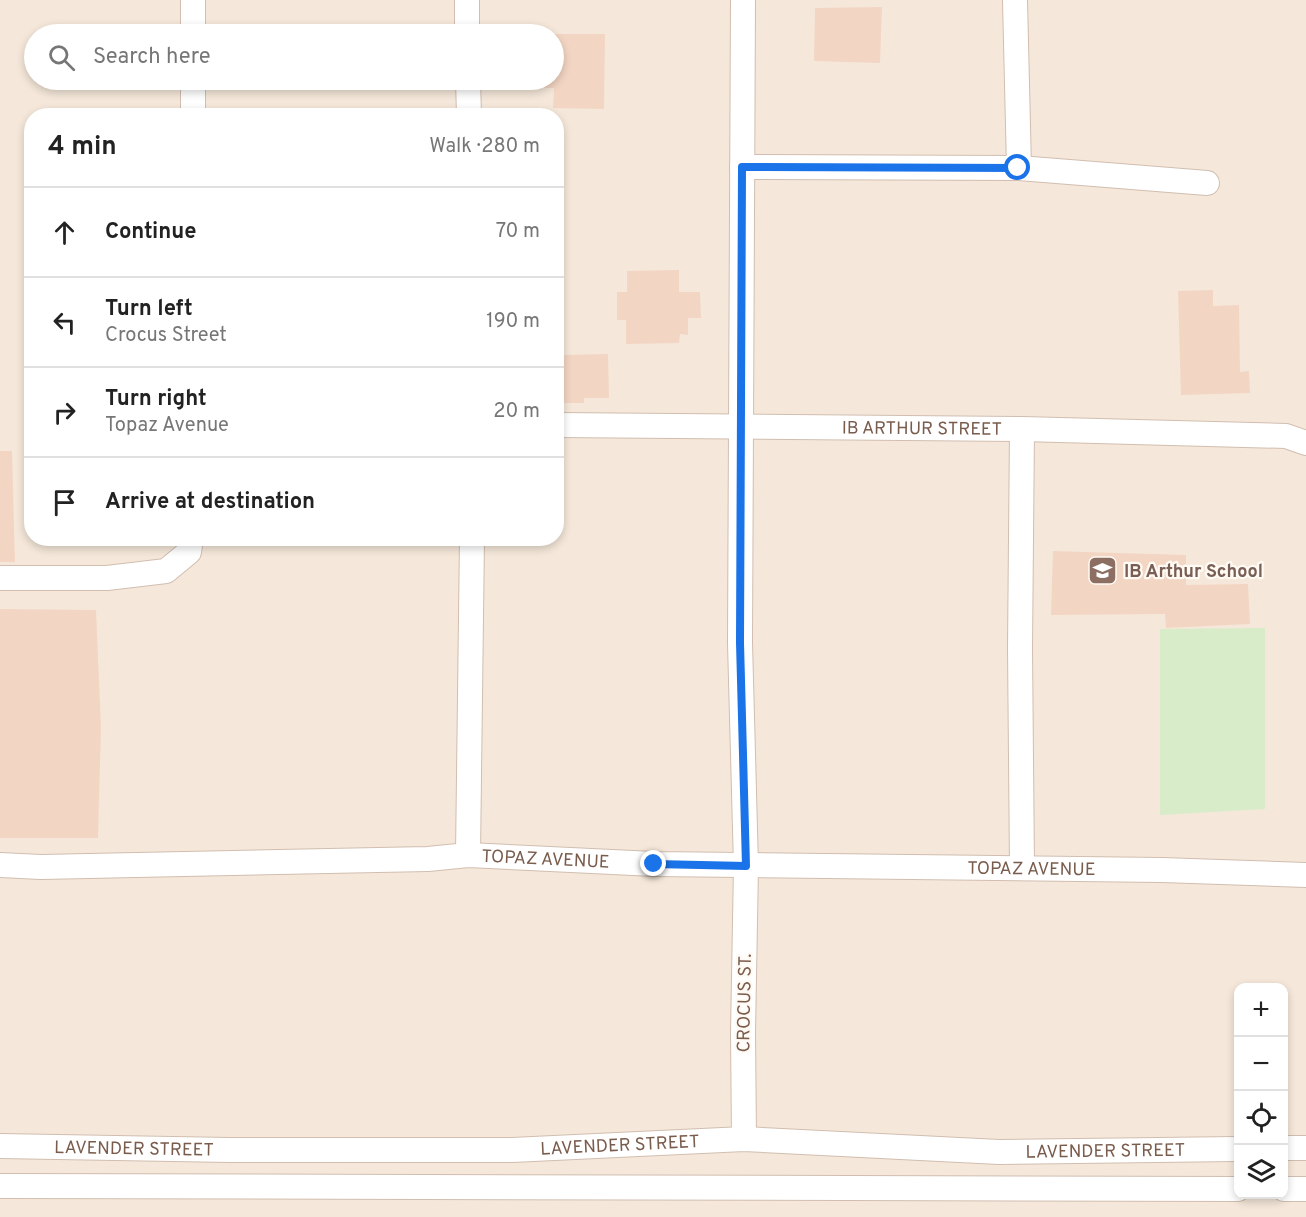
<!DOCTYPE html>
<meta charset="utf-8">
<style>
body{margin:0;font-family:Overpass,sans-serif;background:#f2f2f2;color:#222}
.controls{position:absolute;right:18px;bottom:18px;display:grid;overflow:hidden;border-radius:12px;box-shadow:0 3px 9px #0003}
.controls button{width:54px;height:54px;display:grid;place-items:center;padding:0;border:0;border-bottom:2px solid #e0e0e0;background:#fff;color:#222;font:30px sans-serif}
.stop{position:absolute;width:18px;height:18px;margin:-14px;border:4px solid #1a73e8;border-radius:50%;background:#fff}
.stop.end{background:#1a73e8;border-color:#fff;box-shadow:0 2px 6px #0008}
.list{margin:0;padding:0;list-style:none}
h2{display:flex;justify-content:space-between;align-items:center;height:78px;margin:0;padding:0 24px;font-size:26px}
h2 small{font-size:20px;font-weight:400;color:#767676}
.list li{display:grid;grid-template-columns:39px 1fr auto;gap:18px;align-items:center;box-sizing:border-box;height:90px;padding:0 24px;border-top:2px solid #e0e0e0}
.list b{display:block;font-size:22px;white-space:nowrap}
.list p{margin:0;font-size:20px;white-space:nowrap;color:#767676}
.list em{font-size:20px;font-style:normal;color:#767676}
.icon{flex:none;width:33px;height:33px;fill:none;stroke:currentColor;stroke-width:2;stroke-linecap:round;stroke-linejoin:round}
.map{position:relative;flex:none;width:1306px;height:1217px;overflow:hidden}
.search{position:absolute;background:#fff;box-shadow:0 3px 9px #0003;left:24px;top:24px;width:540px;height:66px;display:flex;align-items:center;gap:15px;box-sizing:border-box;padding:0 21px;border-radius:33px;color:#767676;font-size:22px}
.panel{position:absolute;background:#fff;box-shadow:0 3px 9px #0003;left:24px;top:108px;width:540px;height:438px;border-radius:24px}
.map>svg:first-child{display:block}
.residential{fill:#f5e8da;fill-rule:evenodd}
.green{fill:#d8ecc9}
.building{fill:#f3d5c3}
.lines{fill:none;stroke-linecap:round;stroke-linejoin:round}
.minor-casing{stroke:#d1beb0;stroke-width:26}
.minor{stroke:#fff;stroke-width:24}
.route{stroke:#1a73e8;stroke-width:8}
.labels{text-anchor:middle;stroke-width:4.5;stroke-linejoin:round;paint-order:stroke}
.street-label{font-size:18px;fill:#7a5c4d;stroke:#fffaf3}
.education-label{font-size:18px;font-weight:bold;fill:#785e54;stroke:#fffaf3;text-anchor:start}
</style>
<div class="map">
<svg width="1306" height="1217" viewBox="0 0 1306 1217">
<rect width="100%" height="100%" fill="#fdf6ec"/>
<path class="residential" d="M 0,0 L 1306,0 L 1306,1217 L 0,1217 ZM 34,34 L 554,34 L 554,80 L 34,80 ZM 32,116 L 556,116 L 556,538 L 32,538 ZM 1238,988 L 1284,988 L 1284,1194 L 1238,1194 Z"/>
<path class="green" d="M 1265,628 L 1265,809 L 1160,815 L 1160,629 Z"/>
<g class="building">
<path d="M 882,7 L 880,63 L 814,61 L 815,8 Z"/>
<path d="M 554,34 L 605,34 L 604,109 L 553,108 L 554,88 L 544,88 L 544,80 L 554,80 Z"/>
<path d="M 679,270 L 679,292 L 700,292 L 701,318 L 688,318 L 688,335 L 680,334 L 679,343 L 626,344 L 626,320 L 617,320 L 617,292 L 627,292 L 627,271 Z"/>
<path d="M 1213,290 L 1213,306 L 1239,305 L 1240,372 L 1249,371 L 1250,393 L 1181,395 L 1178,291 Z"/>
<path d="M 608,354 L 609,398 L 584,398 L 584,403 L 556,403 L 559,355 Z"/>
<path d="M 0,451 L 12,451 L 15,562 L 0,562 Z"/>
<path d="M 1053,551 L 1186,555 L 1186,585 L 1248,584 L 1250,624 L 1166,628 L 1165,614 L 1051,615 Z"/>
<path d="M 0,609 L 96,610 L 101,727 L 98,838 L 0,838 Z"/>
</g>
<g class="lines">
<defs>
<g id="minor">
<path d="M 467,0 L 467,34"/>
<path d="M 743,0 L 740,643 L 746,866 L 743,1033 L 744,1139"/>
<path d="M 1015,0 L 1019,168"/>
<path d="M 193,34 L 193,0"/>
<path d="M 468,80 L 469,116"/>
<path d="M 193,116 L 193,80"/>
<path d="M 742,167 L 1019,168 L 1207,183"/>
<path id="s1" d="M 556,425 L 1022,429 L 1286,436 L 1306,443"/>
<path d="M 1022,429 L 1020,648 L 1022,868"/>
<path d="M 0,578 L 107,578 L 166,571 L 189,552 L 191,538"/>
<path d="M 468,855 L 472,538"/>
<path id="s2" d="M 0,865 L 41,867 L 428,859 L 468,855 L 654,864 L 1162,870 L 1306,875"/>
<path id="s3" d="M 0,1146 L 230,1150 L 512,1150 L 744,1139 L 999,1152 L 1238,1149"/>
<path d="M 1284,1148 L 1306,1148"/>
<path d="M 0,1186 L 1238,1189"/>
<path d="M 1284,1189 L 1306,1189"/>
</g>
</defs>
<use href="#minor" class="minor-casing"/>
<use href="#minor" class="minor"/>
</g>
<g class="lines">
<path class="route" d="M 654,864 L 746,866 L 740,643 L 742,167 L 1018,168"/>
</g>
<defs>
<symbol id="university-square" viewBox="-11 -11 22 22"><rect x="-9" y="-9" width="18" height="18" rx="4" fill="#8d6e63" stroke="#fffaf3"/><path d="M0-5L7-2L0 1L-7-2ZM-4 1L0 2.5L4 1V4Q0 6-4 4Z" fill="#fff"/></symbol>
</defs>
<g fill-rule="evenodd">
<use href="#university-square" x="1086" y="554" width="33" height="33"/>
</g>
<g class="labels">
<g class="street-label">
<text dy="6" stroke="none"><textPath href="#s1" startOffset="366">IB ARTHUR STREET</textPath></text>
<text dy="6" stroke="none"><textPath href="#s2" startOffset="546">TOPAZ AVENUE</textPath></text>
<text dy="6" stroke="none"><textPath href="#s2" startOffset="1032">TOPAZ AVENUE</textPath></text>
<text transform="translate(744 1003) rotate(-89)" y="6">CROCUS ST.</text>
<text dy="6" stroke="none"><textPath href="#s3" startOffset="620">LAVENDER STREET</textPath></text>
<text dy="6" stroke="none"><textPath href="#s3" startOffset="134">LAVENDER STREET</textPath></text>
<text dy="6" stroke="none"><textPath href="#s3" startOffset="1106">LAVENDER STREET</textPath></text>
</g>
<g class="education-label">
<text x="1124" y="577">IB Arthur School</text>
</g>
</g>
</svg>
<div class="controls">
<button>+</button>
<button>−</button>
<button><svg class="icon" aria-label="locate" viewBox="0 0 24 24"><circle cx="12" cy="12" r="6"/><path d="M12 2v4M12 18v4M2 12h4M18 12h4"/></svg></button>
<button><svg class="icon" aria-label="layers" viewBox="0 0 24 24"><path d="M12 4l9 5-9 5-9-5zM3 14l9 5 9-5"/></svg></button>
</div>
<div class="stop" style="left:1018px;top:168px"></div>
<div class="stop end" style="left:654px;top:864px"></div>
<div class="search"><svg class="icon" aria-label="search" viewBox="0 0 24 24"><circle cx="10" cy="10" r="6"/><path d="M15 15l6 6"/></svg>Search here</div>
<section class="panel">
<h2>4 min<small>Walk · 280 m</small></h2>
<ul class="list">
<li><svg class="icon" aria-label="ahead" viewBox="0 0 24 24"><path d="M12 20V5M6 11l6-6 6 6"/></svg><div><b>Continue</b></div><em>70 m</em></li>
<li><svg class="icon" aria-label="left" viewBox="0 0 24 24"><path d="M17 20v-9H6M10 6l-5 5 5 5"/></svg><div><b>Turn left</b><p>Crocus Street</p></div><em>190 m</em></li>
<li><svg class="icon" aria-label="right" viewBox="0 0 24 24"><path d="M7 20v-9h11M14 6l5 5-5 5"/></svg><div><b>Turn right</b><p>Topaz Avenue</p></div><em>20 m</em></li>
<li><svg class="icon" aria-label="arrive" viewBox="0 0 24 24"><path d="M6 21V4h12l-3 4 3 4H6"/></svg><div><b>Arrive at destination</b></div></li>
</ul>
</section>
</div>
